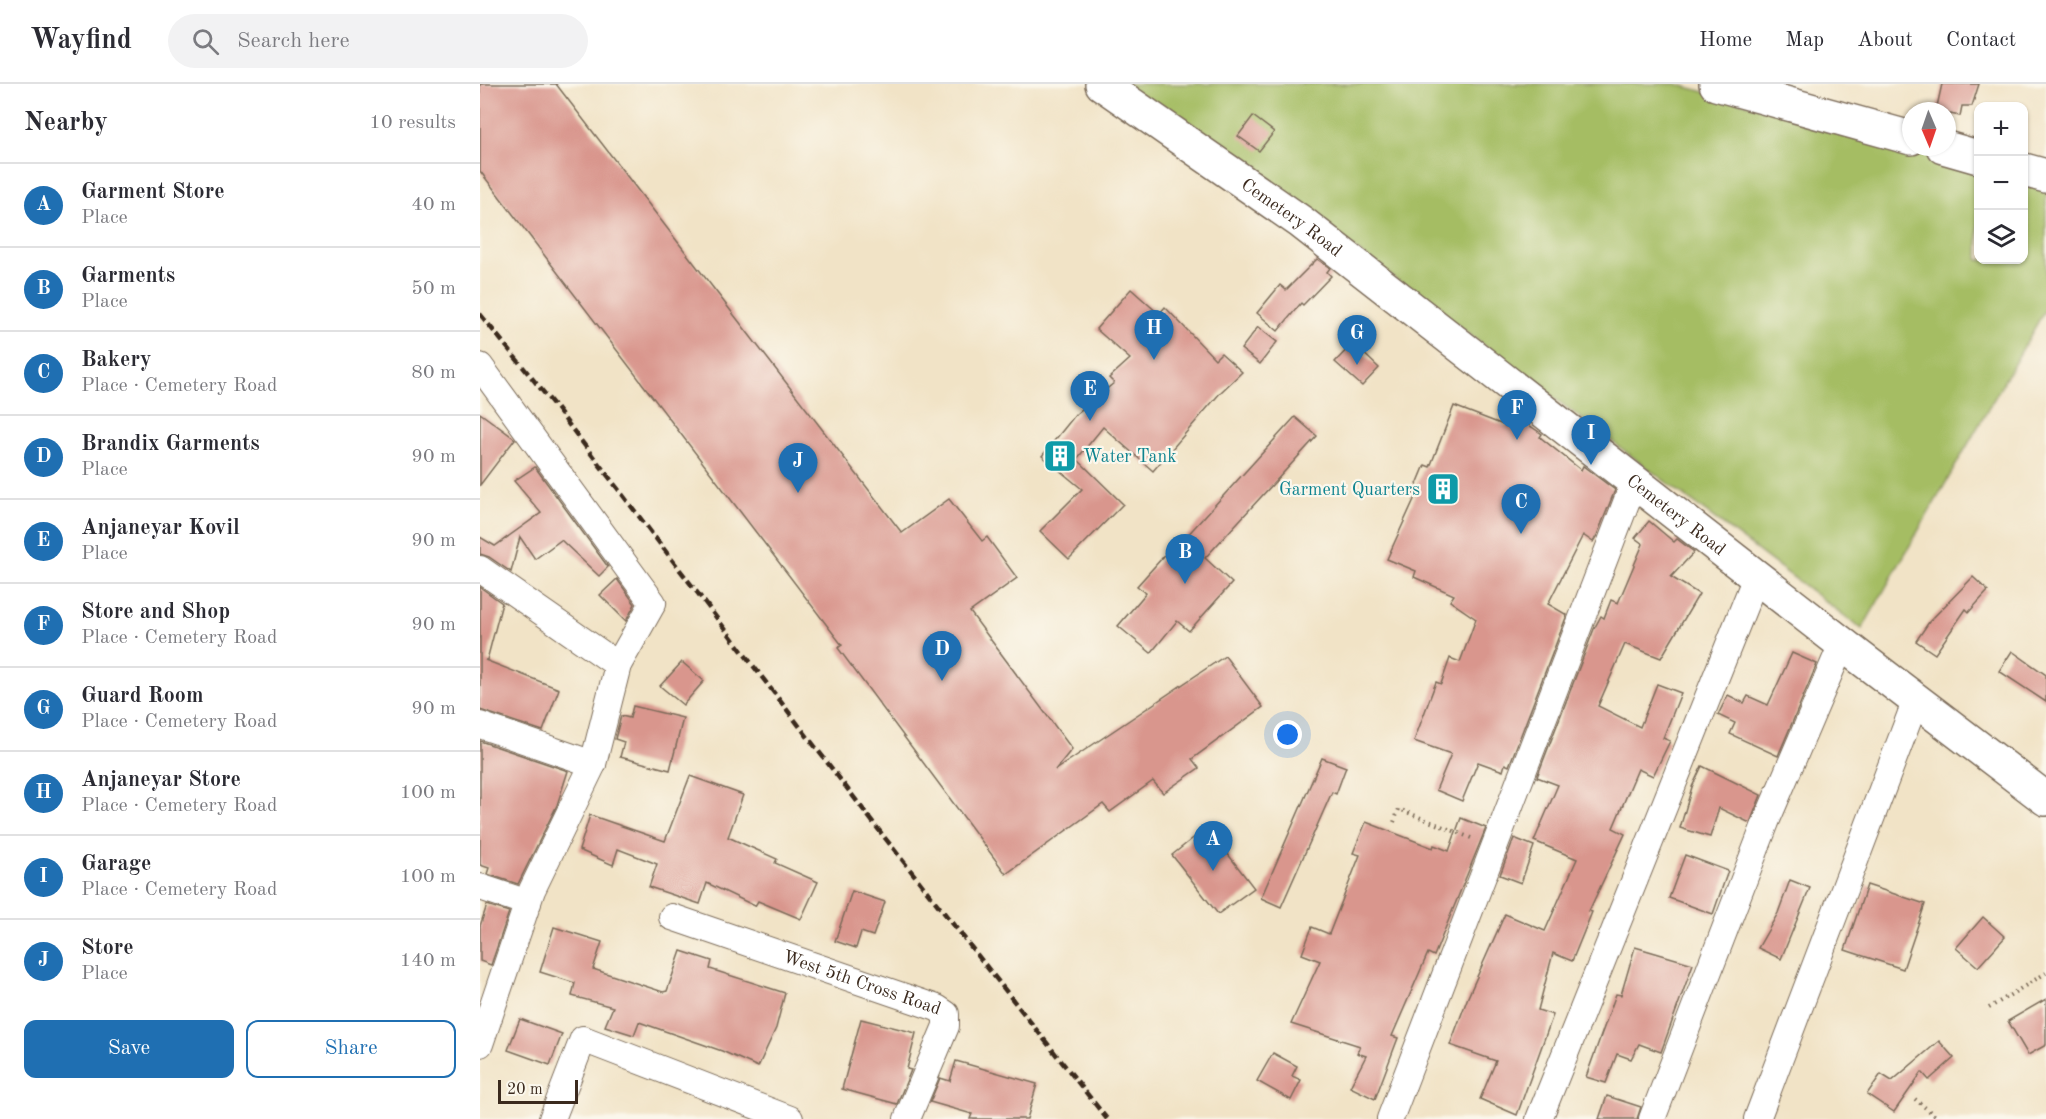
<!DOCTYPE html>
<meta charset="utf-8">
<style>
body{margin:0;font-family:"Old Standard TT",serif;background:#f2f2f3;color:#2b2b33}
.controls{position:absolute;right:18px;top:18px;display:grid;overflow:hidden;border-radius:12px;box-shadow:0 2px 4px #0004}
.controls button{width:54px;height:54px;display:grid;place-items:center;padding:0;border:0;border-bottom:2px solid #e1e1e2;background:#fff;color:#2b2b33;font:30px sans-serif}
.compass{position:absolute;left:1422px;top:18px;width:54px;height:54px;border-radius:50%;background:#fff;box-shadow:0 2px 4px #0004;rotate:178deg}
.scale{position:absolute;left:18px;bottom:15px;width:80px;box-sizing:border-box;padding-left:6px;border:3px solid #3b2a1e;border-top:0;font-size:16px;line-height:21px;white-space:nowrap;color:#3b2a1e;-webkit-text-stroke:4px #fbf7ec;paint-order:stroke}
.you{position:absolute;left:808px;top:651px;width:21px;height:21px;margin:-15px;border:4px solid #fff;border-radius:50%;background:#1a73e8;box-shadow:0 0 0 9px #1a73e833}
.badge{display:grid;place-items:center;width:39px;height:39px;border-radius:50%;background:#1f6fb2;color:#fff;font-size:20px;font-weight:700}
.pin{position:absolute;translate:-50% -50px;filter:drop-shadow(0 2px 3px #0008)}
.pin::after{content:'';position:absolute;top:32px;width:21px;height:18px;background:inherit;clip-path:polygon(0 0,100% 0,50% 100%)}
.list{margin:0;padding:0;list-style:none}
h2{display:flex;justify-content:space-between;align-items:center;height:78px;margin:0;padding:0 24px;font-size:26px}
h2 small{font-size:20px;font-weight:400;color:#7c7c81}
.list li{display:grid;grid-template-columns:39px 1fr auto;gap:18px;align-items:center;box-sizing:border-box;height:84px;padding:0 24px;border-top:2px solid #e1e1e2}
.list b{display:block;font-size:22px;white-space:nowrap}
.list p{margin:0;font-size:20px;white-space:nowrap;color:#7c7c81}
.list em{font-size:20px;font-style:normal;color:#7c7c81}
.actions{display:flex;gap:12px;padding:18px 24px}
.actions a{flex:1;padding:14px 0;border:2px solid #1f6fb2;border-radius:12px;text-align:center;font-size:21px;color:#1f6fb2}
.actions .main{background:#1f6fb2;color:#fff}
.icon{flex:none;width:33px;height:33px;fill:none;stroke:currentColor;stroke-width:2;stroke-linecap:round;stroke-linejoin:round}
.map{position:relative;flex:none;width:1566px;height:1035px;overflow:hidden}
header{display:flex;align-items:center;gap:36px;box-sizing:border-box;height:84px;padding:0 30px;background:#fff;border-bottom:2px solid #e1e1e2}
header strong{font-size:28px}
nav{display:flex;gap:33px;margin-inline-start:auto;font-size:21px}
.search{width:420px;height:54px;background:#f2f2f3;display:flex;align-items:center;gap:15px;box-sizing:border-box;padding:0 21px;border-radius:33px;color:#7c7c81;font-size:22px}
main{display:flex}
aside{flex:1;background:#fff}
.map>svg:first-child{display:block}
.green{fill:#a5bd63;stroke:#707440;stroke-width:1.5}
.building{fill:#d9968d}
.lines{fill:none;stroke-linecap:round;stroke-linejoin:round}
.street-casing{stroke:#7b6b59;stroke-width:28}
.secondary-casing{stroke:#7b6b59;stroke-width:36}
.path{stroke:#7b6b59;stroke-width:4;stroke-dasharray:1.5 4.5;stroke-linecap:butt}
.street{stroke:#fff;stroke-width:26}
.secondary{stroke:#fff;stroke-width:33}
.rail{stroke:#3b2a1e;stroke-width:4.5;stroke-dasharray:9 4.5;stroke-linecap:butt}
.labels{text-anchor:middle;stroke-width:4.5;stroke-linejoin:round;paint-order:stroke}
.street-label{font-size:18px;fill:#3b2a1e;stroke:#fbf7ec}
.culture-label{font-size:18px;fill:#0d838f;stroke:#fbf7ec;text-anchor:start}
</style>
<header>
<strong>Wayfind</strong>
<div class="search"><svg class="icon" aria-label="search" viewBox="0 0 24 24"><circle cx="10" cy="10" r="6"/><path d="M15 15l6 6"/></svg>Search here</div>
<nav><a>Home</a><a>Map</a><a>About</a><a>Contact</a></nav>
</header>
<main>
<aside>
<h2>Nearby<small>10 results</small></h2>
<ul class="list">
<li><span class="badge">A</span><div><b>Garment Store</b><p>Place</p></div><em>40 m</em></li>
<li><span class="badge">B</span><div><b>Garments</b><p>Place</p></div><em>50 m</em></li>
<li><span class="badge">C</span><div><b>Bakery</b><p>Place · Cemetery Road</p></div><em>80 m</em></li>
<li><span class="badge">D</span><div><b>Brandix Garments</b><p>Place</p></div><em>90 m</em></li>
<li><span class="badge">E</span><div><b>Anjaneyar Kovil</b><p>Place</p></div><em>90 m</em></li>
<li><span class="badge">F</span><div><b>Store and Shop</b><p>Place · Cemetery Road</p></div><em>90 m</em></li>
<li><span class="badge">G</span><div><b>Guard Room</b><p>Place · Cemetery Road</p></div><em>90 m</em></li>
<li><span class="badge">H</span><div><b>Anjaneyar Store</b><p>Place · Cemetery Road</p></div><em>100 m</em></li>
<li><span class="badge">I</span><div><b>Garage</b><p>Place · Cemetery Road</p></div><em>100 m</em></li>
<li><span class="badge">J</span><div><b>Store</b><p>Place</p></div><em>140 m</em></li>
</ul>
<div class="actions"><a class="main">Save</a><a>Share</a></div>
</aside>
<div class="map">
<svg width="1566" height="1035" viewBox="0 0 1566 1035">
<rect width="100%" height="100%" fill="#fbf7ec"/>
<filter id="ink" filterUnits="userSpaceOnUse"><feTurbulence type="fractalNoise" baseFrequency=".0167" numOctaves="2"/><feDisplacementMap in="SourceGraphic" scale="12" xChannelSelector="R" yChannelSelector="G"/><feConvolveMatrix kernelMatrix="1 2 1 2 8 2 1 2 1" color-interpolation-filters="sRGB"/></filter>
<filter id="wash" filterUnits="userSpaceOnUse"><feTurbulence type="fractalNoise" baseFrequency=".008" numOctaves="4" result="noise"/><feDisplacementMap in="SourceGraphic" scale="24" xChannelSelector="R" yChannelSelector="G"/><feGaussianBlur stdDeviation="1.35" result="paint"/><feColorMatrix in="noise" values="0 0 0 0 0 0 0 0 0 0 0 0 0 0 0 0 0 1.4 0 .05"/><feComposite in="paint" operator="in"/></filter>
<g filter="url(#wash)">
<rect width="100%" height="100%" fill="#f1e3c6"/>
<path class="green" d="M 639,0 L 1196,0 L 1498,84 L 1498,176 L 1544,176 L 1544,97 L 1566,103 L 1566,224 L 1382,545 L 885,172 Z"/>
<g id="blocks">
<g class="building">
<path d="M 0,0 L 76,0 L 422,449 L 469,415 L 502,457 L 507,453 L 537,494 L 490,528 L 592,665 L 575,686 L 745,572 L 783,623 L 712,675 L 719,684 L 683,709 L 673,697 L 630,728 L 623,720 L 526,790 L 358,564 L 362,561 L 0,87 Z"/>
<path d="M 1462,0 L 1499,0 L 1492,22 L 1482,22 L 1480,32 L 1456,27 Z"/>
<path d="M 773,32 L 794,48 L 779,67 L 758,52 Z"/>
<path d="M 837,175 L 850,184 L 847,188 L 851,192 L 823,221 L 821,219 L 798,247 L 777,229 L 800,201 L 806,206 Z"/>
<path d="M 651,205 L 679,230 L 685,223 L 735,275 L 741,269 L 762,288 L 741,308 L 673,387 L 623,343 L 597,375 L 643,420 L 589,475 L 560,447 L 602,405 L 562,372 L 596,330 L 634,299 L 629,294 L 650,275 L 616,245 Z"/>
<path d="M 778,243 L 797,258 L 780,280 L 761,265 Z"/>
<path d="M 873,259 L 899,284 L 882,302 L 855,278 Z"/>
<path d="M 974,322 L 1026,342 L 1034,331 L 1062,350 L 1060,353 L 1101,386 L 1103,382 L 1135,406 L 1117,451 L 1113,458 L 1103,451 L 1068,520 L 1087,531 L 1029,682 L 1025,680 L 1023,687 L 998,678 L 982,717 L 956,706 L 971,670 L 934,657 L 956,598 L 961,600 L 970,574 L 980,578 L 996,535 L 970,517 L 974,511 L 934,493 L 936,487 L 907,475 L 936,411 L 933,410 L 945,381 L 950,383 Z"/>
<path d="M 0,329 L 35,355 L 0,401 Z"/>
<path d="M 815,333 L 837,352 L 725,474 L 752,499 L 709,547 L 697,537 L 671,569 L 638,542 L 666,509 L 657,502 L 701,453 L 704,455 Z"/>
<path d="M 55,383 L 128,483 L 119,492 L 81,456 L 55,475 L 40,453 L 31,488 L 9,473 L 0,470 L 0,453 L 15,462 L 61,429 L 34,397 Z"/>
<path d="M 1169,437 L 1194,458 L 1197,455 L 1214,468 L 1191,493 L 1219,510 L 1181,574 L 1145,560 L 1118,622 L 1160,643 L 1177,600 L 1201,609 L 1183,654 L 1190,657 L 1173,692 L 1158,685 L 1133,744 L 1145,750 L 1109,827 L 1112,828 L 1092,877 L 1073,869 L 1058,926 L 1073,931 L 1037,1031 L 1000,1015 L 1016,977 L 970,961 L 988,913 L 1025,830 L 1065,847 L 1097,775 L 1054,757 L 1078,701 L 1057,693 L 1114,545 L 1121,532 L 1124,534 L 1131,516 L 1138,519 L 1163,460 L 1155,454 Z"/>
<path d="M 1493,493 L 1508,507 L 1489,528 L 1486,525 L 1455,570 L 1436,557 L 1449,538 Z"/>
<path d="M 137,495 L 155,520 L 146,537 L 120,511 Z"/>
<path d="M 0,503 L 22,519 L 7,576 L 5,576 L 79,605 L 63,647 L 0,626 Z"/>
<path d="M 1532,567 L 1566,591 L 1566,618 L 1519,587 Z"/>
<path d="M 1312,569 L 1337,580 L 1298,672 L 1250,650 L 1255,639 L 1238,631 L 1248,611 L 1264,619 L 1268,612 L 1288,621 Z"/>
<path d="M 202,578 L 224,597 L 203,621 L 180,602 Z"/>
<path d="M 153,622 L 203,634 L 190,686 L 140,673 L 144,658 L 135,655 L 141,632 L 150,634 Z"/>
<path d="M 0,657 L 88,687 L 77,721 L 38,800 L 7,790 L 9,784 L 0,781 Z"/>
<path d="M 842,674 L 866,683 L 856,710 L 852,708 L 801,823 L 781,814 Z"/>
<path d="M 1222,682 L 1281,711 L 1270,739 L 1239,724 L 1230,753 L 1200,744 L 1212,703 Z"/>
<path d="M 210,692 L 263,711 L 248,753 L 297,775 L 295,779 L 338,798 L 321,835 L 278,817 L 275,822 L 227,799 L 220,820 L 169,803 L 177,780 L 138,765 L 133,781 L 99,766 L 110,731 L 185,757 Z"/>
<path d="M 981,734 L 1006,744 L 954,872 L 948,869 L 912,952 L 918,954 L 895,1015 L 870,1003 L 886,972 L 877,969 L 880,962 L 811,940 L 840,877 L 822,870 L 832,843 L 849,850 L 880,771 L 873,769 L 886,738 L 953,764 L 954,761 L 969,767 Z"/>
<path d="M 727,743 L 774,804 L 738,830 L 692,771 Z"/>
<path d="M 1034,754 L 1054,762 L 1041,799 L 1020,791 Z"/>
<path d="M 1205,771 L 1248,787 L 1233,830 L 1189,814 Z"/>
<path d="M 1310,796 L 1330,804 L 1301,875 L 1278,864 L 1298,829 Z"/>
<path d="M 1387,801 L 1445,820 L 1423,885 L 1365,866 Z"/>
<path d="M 372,807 L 405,818 L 393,852 L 381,848 L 376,864 L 355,857 Z"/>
<path d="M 7,821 L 29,828 L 11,881 L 0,877 L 0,842 Z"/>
<path d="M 1503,833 L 1525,853 L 1498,883 L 1476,864 Z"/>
<path d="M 74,843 L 122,858 L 113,885 L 183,908 L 187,907 L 201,867 L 232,877 L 230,885 L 305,909 L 296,944 L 278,983 L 242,967 L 159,938 L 154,951 L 125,942 L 133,923 L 92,912 L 95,899 L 60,888 Z"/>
<path d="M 1155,863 L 1213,880 L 1181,968 L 1159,960 L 1151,975 L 1137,970 L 1126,999 L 1106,993 L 1136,910 L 1141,911 Z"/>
<path d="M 1566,915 L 1566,961 L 1548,971 L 1528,937 Z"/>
<path d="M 40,935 L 82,950 L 70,981 L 28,966 Z"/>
<path d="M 381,935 L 436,949 L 427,985 L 431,986 L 417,1020 L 362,1005 Z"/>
<path d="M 1459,957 L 1474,974 L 1449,996 L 1442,988 L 1414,1028 L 1387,1010 L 1401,990 L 1412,997 Z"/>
<path d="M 793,969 L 817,982 L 812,992 L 821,996 L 811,1016 L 777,997 Z"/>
<path d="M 476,977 L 557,1000 L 547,1035 L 490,1035 L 492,1030 L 450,1018 L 460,994 L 470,997 Z"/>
<path d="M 1127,1012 L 1161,1023 L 1157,1035 L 1119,1035 Z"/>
</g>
</g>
</g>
<g filter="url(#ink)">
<use href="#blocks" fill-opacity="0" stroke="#7b6b59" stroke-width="1.5"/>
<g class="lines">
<defs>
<g id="street">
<path d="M 0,282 L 173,519 L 138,581 L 113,680 L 52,806 L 0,960"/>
<path d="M 0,485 L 138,581"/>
<path d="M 0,641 L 113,680"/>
<path d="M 0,803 L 48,819"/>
<path id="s1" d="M 192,833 L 457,924 L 466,930 L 466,942 L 427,1035"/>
<path d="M 72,1035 L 103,955 L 310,1035"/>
<path d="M 910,1035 L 1154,398"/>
<path d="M 1059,1035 L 1276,493"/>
<path d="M 1172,1035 L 1286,738 L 1362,560"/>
<path d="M 1277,1035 L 1436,616"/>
</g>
<g id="secondary">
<path id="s2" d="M 622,0 L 821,138 L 1378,572 L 1566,715"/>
<path d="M 1236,0 L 1431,54"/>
<path d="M 1463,63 L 1498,73"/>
<path d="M 1544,86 L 1566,92"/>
</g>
</defs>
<use href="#street" class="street-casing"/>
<use href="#secondary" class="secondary-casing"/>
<g class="path">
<path d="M 914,738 L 919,725 L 991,754"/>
<path d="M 1509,924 L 1566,889"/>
<path d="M 1435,1015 L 1459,1035"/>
</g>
<use href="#street" class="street"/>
<use href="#secondary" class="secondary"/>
<path class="rail" d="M 0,230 L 73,320 L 405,754 L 627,1035"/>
</g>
</g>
<defs>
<symbol id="building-square" viewBox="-11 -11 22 22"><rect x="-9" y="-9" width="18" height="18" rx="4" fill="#0f9aa8" stroke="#fbf7ec"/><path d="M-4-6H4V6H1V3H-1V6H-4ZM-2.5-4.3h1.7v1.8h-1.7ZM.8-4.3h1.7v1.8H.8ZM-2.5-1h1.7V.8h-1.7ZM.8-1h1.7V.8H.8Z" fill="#fff"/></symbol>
</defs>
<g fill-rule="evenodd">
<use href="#building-square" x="561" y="353" width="38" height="38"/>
<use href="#building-square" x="944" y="386" width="38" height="38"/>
</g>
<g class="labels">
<g class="street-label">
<text dy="6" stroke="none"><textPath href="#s2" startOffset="232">Cemetery Road</textPath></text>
<text dy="6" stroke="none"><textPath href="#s2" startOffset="718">Cemetery Road</textPath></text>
<text dy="6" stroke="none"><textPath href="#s1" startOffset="201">West 5th Cross Road</textPath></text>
</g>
<g class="culture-label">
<text x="603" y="378">Water Tank</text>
<text x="940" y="411" text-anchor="end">Garment Quarters</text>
</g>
</g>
</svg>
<div class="controls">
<button>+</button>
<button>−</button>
<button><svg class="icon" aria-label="layers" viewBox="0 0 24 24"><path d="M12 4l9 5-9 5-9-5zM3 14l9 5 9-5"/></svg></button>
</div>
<svg class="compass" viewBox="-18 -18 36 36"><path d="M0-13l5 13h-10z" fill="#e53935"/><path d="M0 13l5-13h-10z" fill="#7c7c81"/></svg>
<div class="scale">20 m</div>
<div class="you"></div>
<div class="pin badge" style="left:733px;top:787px">A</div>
<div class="pin badge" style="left:705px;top:500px">B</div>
<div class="pin badge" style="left:1041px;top:450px">C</div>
<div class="pin badge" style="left:462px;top:597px">D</div>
<div class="pin badge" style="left:610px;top:337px">E</div>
<div class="pin badge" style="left:1037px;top:356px">F</div>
<div class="pin badge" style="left:877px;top:281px">G</div>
<div class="pin badge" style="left:674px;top:276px">H</div>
<div class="pin badge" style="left:1111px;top:381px">I</div>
<div class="pin badge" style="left:318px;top:409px">J</div>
</div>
</main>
